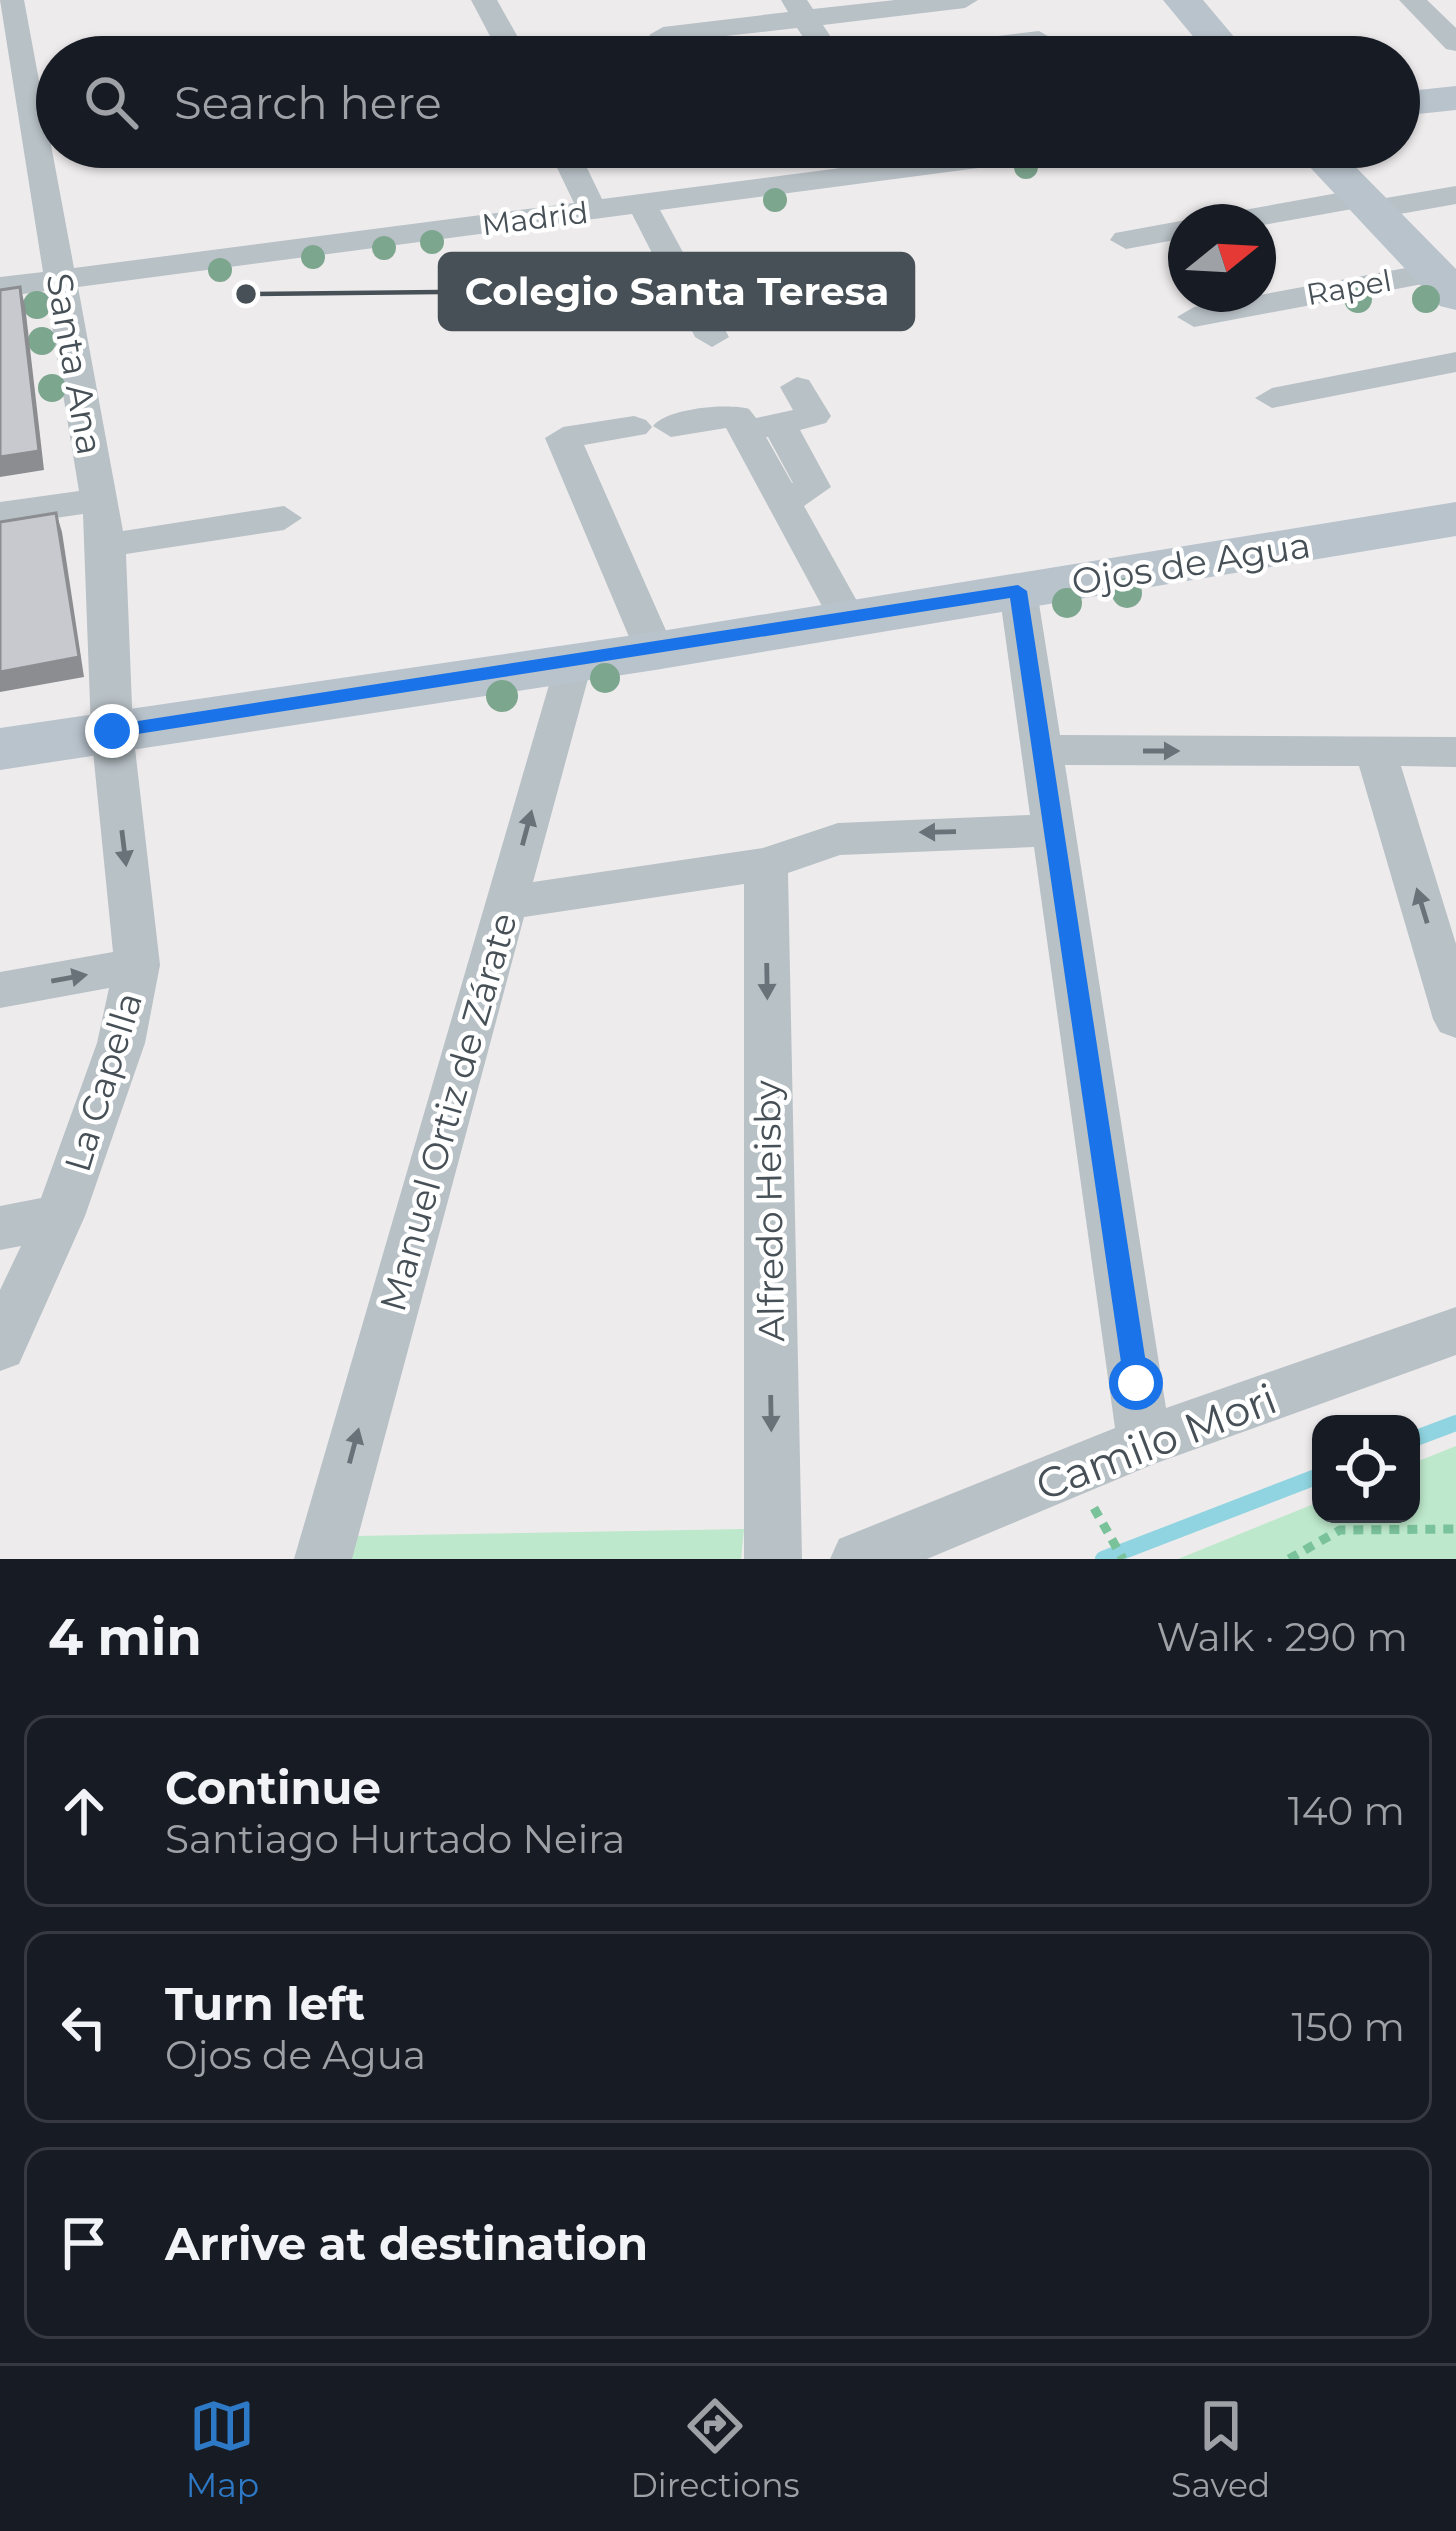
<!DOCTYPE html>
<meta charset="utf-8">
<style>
body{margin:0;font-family:Montserrat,sans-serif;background:#242831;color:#f1f3f6}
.controls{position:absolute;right:36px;bottom:36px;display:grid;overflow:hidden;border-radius:24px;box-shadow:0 3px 9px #0004}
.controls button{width:108px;height:108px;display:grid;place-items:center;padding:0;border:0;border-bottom:3px solid #363941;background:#171b24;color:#f1f3f6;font:60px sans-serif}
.compass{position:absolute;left:1168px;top:204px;width:108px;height:108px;border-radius:50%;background:#171b24;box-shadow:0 3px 9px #0004;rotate:72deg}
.stop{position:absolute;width:36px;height:36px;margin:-27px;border:9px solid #1a73e8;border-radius:50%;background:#fff}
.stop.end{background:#1a73e8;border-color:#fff;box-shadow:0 3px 12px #0008}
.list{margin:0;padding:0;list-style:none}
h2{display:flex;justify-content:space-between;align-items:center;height:156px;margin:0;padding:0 48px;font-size:51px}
h2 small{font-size:39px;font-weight:400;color:#9ea1a6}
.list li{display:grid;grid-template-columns:78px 1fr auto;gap:36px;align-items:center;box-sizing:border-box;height:192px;margin:0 24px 24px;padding:0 24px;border:3px solid #363941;border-radius:24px}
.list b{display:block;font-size:45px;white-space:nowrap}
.list p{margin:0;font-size:39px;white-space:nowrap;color:#9ea1a6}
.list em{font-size:39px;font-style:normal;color:#9ea1a6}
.icon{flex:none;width:66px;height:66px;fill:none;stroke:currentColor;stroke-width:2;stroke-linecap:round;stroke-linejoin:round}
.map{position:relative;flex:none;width:1456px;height:1559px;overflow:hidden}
.search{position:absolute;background:#171b24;box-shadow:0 3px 9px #0004;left:36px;right:36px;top:36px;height:132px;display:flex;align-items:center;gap:30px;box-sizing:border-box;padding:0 42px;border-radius:66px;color:#9ea1a6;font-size:45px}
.sheet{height:804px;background:#171b24}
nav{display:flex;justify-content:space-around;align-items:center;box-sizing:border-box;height:168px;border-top:3px solid #363941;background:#171b24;font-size:33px;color:#9ea1a6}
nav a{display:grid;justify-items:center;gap:6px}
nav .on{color:#2d79c6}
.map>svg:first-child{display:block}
.green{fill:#bde8cb}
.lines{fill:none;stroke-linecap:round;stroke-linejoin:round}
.stream{stroke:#8fd4e0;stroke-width:16}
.path{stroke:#7ac29a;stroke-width:9;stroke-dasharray:10 8;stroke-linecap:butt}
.street{fill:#b8c1c6;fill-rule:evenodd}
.secondary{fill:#b9c3cc;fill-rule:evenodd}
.tree{fill:#7da68f}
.shaded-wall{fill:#8b8d90}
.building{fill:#c7c9ce;stroke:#8b8d90;stroke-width:3}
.oneway{fill:#687278}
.route{fill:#1a73e8}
.labels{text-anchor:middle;stroke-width:9;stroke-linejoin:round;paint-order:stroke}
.far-street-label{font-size:30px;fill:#465056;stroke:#fff}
.street-label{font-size:36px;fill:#465056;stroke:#fff}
.near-street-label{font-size:42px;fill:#465056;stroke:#fff}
.leader{fill:none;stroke:#465056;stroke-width:4.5}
.callout-dot{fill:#465056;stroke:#fff;stroke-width:4.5}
.callout{fill:#465056;stroke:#465056;stroke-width:4.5}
.callout-label{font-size:39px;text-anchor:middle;font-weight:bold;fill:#fff}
</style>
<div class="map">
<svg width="1456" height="1559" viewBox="0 0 1456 1559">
<rect width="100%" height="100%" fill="#eeebec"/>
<g class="green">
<path d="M 1456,1446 L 1456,1559 L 1178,1559 L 1321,1501 L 1321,1514 L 1411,1514 L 1411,1464 Z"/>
<path d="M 744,1529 L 741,1559 L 351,1559 L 355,1536 Z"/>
</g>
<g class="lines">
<g class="stream">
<path d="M 1411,1440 L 1456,1423"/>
<path d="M 1103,1559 L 1321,1475"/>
</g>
<g class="path">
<path d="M 1094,1508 L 1123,1559"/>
<path d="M 1289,1559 L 1340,1530 L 1456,1529"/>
</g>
<g class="street">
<path d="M 0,0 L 24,0 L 74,268 L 574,203 L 547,147 L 577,147 L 602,199 L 1001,147 L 1085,147 L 1070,156 L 660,210 L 729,337 L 712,347 L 695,337 L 632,214 L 78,287 L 123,531 L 284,506 L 302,518 L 284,530 L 126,554 L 133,731 L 160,965 L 145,1043 L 85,1216 L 19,1364 L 0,1371 L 0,1290 L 21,1246 L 0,1250 L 0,1206 L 41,1198 L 97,1043 L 109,988 L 0,1008 L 0,972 L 113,952 L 91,731 L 83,514 L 0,526 L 0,502 L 79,491 L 46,291 L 0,297 L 0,277 L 43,272 Z"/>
<path d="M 471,0 L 497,0 L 529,57 L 501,57 Z"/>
<path d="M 807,0 L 813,9 L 895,0 L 978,0 L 965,8 L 823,25 L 844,57 L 816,57 L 797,28 L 663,43 L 649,35 L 663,27 L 788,12 L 781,0 Z"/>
<path d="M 1399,0 L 1427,0 L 1456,28 L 1456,51 L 1446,49 Z"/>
<path d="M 1039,31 L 1053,39 L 1049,45 L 961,57 L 880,57 L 894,49 Z"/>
<path d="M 312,147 L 342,147 L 344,153 L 329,162 L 318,159 Z"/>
<path d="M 1456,186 L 1456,204 L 1372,219 L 1361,217 L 1358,208 L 1258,226 L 1211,222 L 1227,213 L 1360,189 L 1371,191 L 1374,200 Z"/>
<path d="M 1186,220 L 1196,222 L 1186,222 L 1186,238 L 1126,249 L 1110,240 L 1115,233 Z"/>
<path d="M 1433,263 L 1444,266 L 1449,273 L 1444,280 L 1194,327 L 1177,317 L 1194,307 Z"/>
<path d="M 1456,352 L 1456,372 L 1272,408 L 1255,398 L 1272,388 Z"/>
<path d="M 797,377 L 809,380 L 831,416 L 826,423 L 800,430 L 831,487 L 804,506 L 867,619 L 862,628 L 834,628 L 829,619 L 726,428 L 671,437 L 653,426 C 668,408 727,403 749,409 L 756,418 L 793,410 L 780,387 ZM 766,437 L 768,437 L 793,483 L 792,483 Z"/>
<path d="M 634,416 L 646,420 L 652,427 L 646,434 L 584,445 L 675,651 L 669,660 L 641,660 L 635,651 L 545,438 L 563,427 Z"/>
<path d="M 1018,578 L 1032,582 L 1037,591 L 1060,735 L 1456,737 L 1456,767 L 1401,766 L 1456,944 L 1456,1038 L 1440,1032 L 1433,1019 L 1359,766 L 1065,765 L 1166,1408 L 1456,1307 L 1456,1355 L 1154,1464 L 927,1559 L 830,1559 L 839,1539 L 1115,1428 L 1034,847 L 840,855 L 788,873 L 802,1559 L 744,1559 L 744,884 L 524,917 L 352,1559 L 294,1559 L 558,654 L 586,654 L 592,664 L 533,882 L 763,848 L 838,823 L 1030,815 L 999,591 L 1004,582 Z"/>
</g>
<g class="secondary">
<path d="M 1163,0 L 1203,0 L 1251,57 L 1210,57 Z"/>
<path d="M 1456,86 L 1456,110 L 1399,116 L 1399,92 Z"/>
<path d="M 1291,147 L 1336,147 L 1456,269 L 1456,310 L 1440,306 Z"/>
<path d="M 1456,502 L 1456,536 L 655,670 L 0,770 L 0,728 L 655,632 Z"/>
</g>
</g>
<g class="tree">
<circle cx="1026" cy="167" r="12"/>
<circle cx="775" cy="200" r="12"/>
<circle cx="432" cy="242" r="12"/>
<circle cx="384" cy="248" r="12"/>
<circle cx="313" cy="257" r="12"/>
<circle cx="220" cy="270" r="12"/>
<circle cx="1358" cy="299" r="14"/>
<circle cx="1426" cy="299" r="14"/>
<circle cx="37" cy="305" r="14"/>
<circle cx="42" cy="341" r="14"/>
<circle cx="52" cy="388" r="14"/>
<circle cx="1127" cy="593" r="15"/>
<circle cx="1067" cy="603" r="15"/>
<circle cx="605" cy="678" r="15"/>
<circle cx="502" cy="696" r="16"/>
</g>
<g class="shaded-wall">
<path d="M 20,287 L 25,305 L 44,470 L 0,477 L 0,457 Z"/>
<path d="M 56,513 L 62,532 L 84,677 L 0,692 L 0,672 Z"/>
</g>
<g class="building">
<path d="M 20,287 L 39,451 L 0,457 L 0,290 Z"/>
<path d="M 56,513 L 79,657 L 0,672 L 0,522 Z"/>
</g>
<defs><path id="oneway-solid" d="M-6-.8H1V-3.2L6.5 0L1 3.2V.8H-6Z" transform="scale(3)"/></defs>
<g class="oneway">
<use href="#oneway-solid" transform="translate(1161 751)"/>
<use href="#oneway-solid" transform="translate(527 828) rotate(-75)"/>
<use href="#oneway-solid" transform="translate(938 832) rotate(179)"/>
<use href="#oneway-solid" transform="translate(124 848) rotate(83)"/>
<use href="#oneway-solid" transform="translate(1422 906) rotate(-107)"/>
<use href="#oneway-solid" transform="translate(69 978) rotate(-10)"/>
<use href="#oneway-solid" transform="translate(767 981) rotate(89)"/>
<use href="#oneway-solid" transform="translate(771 1413) rotate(89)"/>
<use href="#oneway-solid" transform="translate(354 1446) rotate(-75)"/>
</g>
<path class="route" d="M 1018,585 L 1027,591 L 1149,1383 L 1136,1394 L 1124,1383 L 1010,598 L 112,738 L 102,731 L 112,725 Z"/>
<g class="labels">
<g class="far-street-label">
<text transform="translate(535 219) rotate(-7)" y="10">Madrid</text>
<text transform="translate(1349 288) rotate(-10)" y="10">Rapel</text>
</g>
<g class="street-label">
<text transform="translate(75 364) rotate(80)" y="13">Santa Ana</text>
<text transform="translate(1191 563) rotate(-9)" y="13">Ojos de Agua</text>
<text transform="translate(103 1082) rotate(-73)" y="13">La Capella</text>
<text transform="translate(448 1112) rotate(-74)" y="13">Manuel Ortiz de Zárate</text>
<text transform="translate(769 1211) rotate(-91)" y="13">Alfredo Heisby</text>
</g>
<g class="near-street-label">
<text transform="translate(1156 1442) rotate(-21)" y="15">Camilo Mori</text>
</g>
</g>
<path class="leader" d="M246 294L440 292"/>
<circle class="callout-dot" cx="246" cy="294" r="12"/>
<rect class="callout" x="440" y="254" width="473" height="75" rx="12"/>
<g class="callout-label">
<text x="677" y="305">Colegio Santa Teresa</text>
</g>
</svg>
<div class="controls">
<button><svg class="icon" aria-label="locate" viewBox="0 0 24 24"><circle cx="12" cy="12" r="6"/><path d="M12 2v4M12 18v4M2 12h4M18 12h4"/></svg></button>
</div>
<svg class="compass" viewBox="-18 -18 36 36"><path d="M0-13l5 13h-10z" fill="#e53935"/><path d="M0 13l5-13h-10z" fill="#9ea1a6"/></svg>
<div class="stop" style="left:1136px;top:1383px"></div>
<div class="stop end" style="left:112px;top:731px"></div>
<div class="search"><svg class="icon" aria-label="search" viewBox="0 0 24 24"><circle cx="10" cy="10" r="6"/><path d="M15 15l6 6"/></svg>Search here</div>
</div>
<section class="sheet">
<h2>4 min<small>Walk · 290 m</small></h2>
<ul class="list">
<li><svg class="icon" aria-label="ahead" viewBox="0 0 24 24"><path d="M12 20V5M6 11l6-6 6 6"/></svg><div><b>Continue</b><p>Santiago Hurtado Neira</p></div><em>140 m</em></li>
<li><svg class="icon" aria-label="left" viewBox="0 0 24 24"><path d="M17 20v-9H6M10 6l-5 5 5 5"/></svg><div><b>Turn left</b><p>Ojos de Agua</p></div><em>150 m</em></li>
<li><svg class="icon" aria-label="arrive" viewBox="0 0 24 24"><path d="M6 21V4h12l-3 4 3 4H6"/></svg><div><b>Arrive at destination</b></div></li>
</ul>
</section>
<nav>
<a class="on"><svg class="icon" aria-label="map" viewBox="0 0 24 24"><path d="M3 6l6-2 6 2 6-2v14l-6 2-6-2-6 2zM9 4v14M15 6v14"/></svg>Map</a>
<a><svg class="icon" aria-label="directions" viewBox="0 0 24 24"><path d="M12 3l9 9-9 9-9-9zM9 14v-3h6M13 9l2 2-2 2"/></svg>Directions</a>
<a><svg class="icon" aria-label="saved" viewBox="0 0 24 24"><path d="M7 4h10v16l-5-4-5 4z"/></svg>Saved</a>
</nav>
